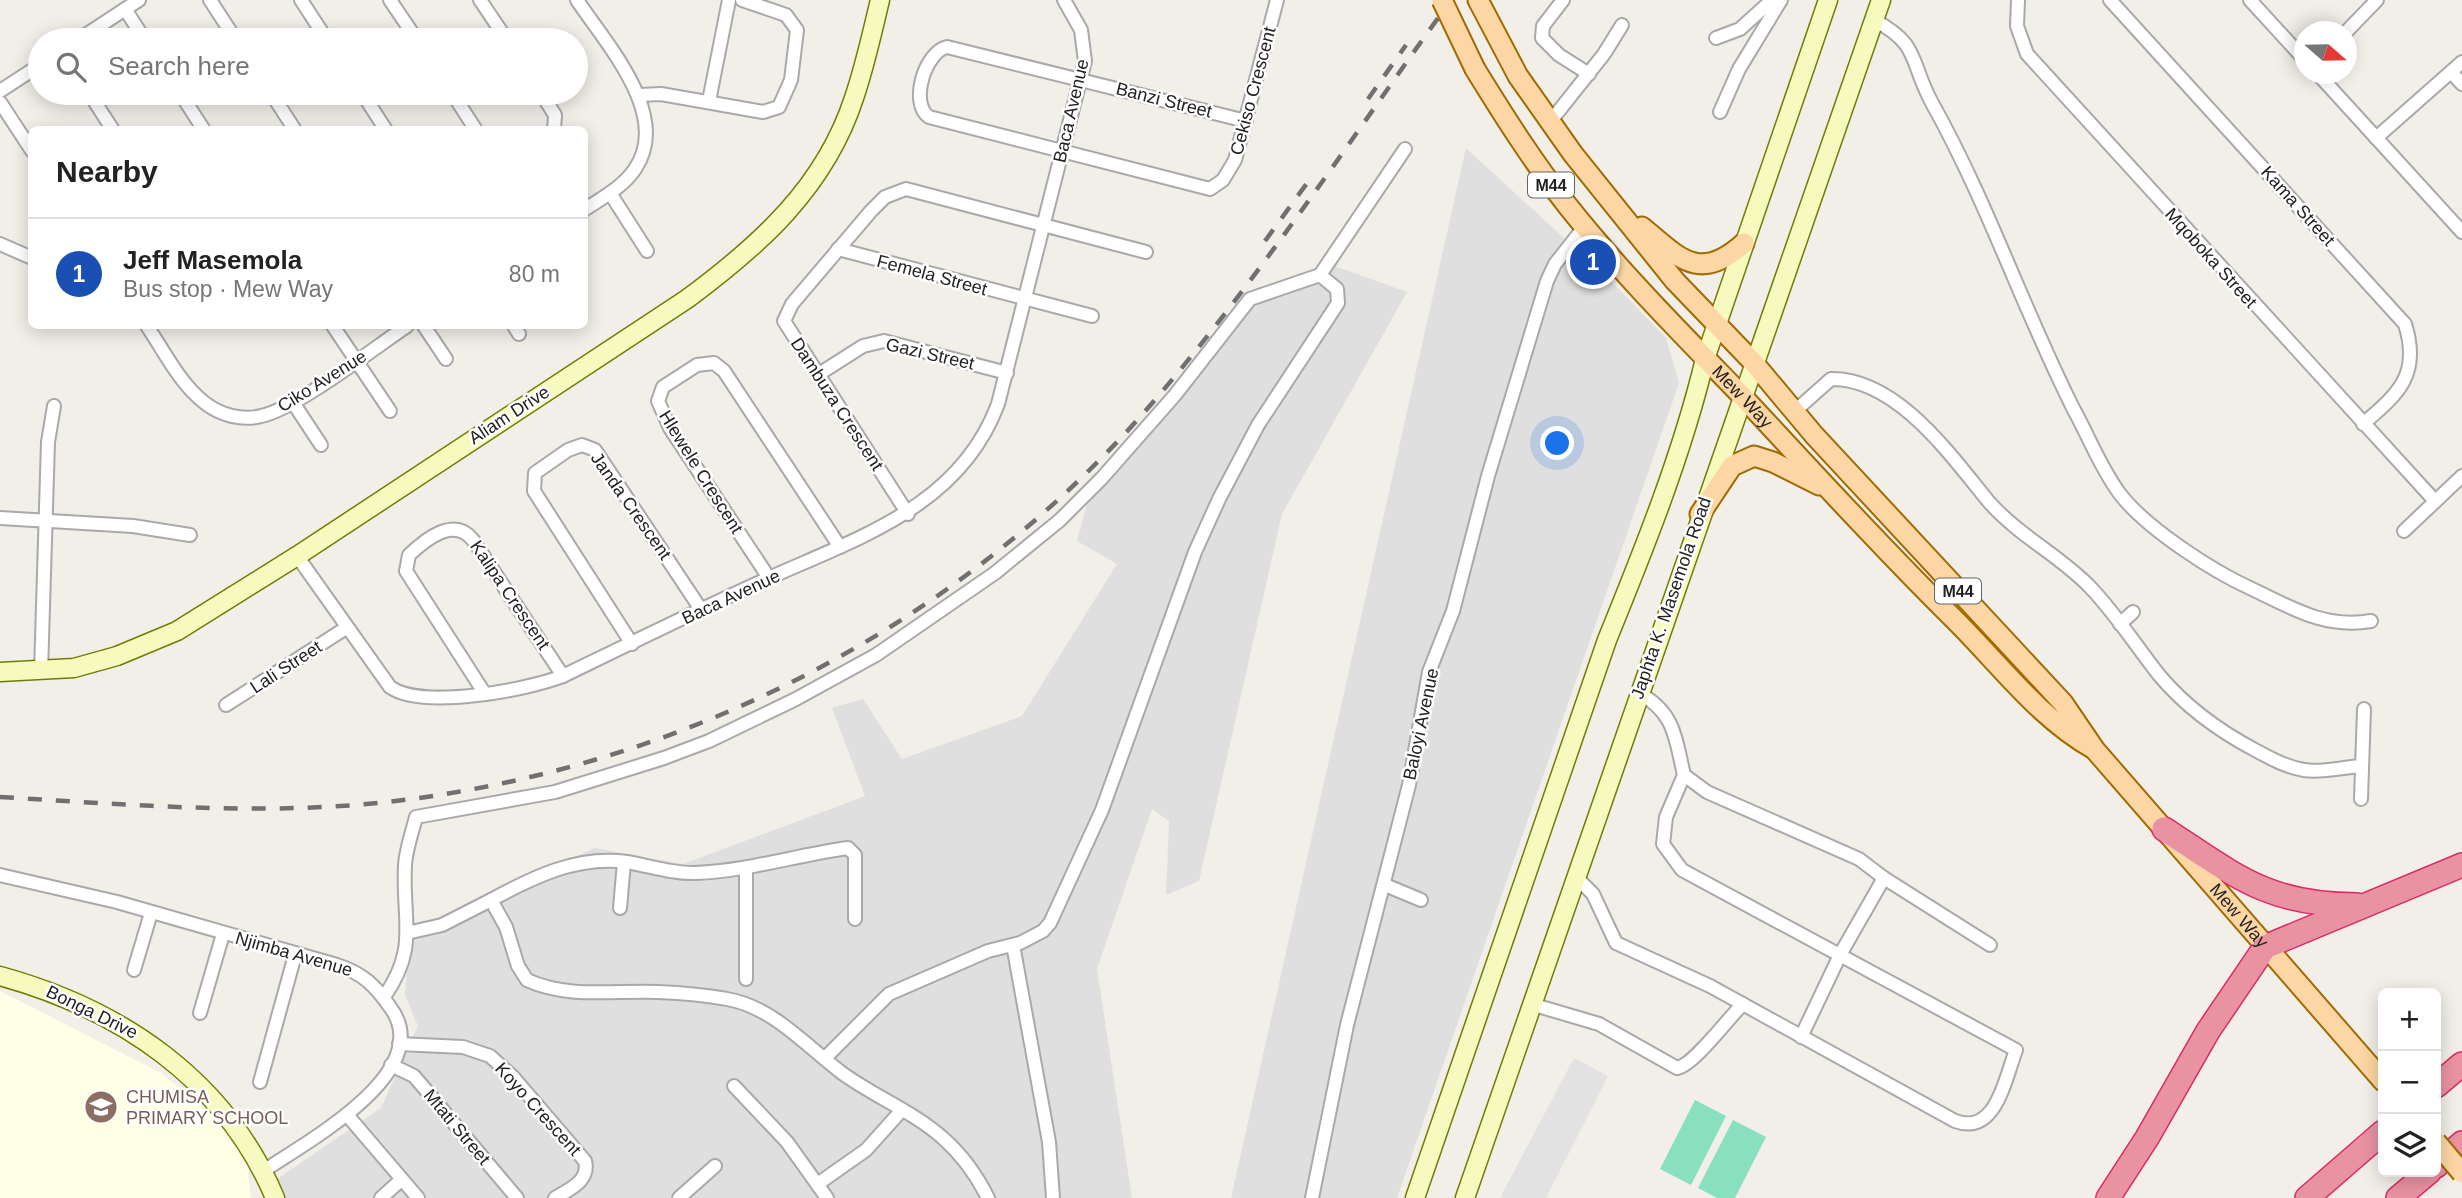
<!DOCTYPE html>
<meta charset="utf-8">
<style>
body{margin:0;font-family:Helvetica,sans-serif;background:#f6f6f6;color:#222}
.controls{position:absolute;right:21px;bottom:21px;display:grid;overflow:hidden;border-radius:10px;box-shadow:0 4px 18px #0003}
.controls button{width:63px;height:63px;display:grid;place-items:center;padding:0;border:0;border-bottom:2px solid #e0e0e0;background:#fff;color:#222;font:35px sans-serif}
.compass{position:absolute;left:2294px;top:21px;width:63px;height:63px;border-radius:50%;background:#fff;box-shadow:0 4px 18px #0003;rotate:110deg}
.you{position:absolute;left:1558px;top:444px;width:24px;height:24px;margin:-18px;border:5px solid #fff;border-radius:50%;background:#1a73e8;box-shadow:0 0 0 10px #1a73e833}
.badge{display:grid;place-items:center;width:46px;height:46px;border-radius:50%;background:#0b8043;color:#fff;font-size:23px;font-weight:700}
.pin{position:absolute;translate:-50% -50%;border:4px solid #fff;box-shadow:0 2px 7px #0006}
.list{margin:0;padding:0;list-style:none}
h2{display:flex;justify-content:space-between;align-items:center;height:91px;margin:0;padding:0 28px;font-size:30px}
h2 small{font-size:23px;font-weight:400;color:#767676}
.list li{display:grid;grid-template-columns:46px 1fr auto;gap:21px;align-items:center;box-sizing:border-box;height:112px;padding:0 28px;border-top:2px solid #e0e0e0}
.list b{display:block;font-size:26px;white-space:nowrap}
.list p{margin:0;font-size:23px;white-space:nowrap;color:#767676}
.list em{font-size:23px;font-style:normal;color:#767676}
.icon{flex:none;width:38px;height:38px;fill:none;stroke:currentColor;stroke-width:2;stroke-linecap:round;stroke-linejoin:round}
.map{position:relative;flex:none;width:2462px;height:1198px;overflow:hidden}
.search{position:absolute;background:#fff;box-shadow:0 4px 18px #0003;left:28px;top:28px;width:560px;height:77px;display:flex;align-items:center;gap:18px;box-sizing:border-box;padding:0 24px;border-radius:38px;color:#767676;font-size:26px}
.panel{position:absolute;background:#fff;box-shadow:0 4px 18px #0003;left:28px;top:126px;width:560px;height:203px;border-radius:10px}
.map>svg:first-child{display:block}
.residential{fill:#e0dfdf}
.education{fill:#ffffe5}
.pitch{fill:#88e0be}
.parking{fill:#e2e2e2}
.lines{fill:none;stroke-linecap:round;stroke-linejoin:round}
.street-casing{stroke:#a9a9a9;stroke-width:16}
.secondary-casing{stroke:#707d05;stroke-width:21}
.primary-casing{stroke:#a06b00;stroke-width:23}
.highway-casing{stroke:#dc2a67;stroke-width:26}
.street{stroke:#fff;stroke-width:12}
.secondary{stroke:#f7fabf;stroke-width:18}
.primary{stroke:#fcd6a4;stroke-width:19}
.highway{stroke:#e892a2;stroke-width:23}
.rail{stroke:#707070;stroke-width:4.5;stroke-dasharray:14 14;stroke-linecap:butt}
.primary-bridge-casing{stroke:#a06b00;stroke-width:23;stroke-linecap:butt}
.primary-bridge{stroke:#fcd6a4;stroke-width:19}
.labels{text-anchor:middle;stroke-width:5;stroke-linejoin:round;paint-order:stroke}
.shield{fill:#fff;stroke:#646464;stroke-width:2}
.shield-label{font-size:16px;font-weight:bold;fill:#222}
.street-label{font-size:18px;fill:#222;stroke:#fff}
.education-label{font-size:18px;fill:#785e54;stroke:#fff;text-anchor:start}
</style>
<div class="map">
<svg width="2462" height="1198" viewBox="0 0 2462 1198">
<rect width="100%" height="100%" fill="#f2efe9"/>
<g class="residential">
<path d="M 1466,148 L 1616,286 L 1666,338 L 1679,383 L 1397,1198 L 1231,1198 Z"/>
<path d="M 1332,265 L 1407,292 L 1282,514 L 1199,881 L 1166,895 L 1169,821 L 1152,809 L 1097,969 L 1132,1198 L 283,1198 L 277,1179 L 381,1108 L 418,1026 L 405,995 L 410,931 L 595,848 L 683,864 L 865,796 L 832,708 L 863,699 L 902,759 L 1022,716 L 1117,564 L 1077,541 L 1089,496 L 1247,301 Z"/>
</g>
<path class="education" d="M 0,991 L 161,1073 L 244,1140 L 251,1198 L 0,1198 Z"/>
<g class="pitch">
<path d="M 1695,1100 L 1726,1116 L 1691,1185 L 1660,1169 Z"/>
<path d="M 1733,1120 L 1766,1137 L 1735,1198 L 1717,1198 L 1698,1188 Z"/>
</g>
<path class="parking" d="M 1574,1058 L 1608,1076 L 1546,1198 L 1500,1198 Z"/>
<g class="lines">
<defs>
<g id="street">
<path d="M 210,0 L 236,40"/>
<path d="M 301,0 L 327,40"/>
<path d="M 390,0 L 417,40"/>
<path d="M 480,0 L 507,40"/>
<path d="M 577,0 C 606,44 672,115 635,169 C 623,187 602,198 584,210"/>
<path d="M 1563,0 L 1543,26 L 1542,38 L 1559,55 L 1589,74"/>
<path d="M 2018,0 L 2017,26 L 2027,54 L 2435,501"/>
<path d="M 2110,0 L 2405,324 C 2421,375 2398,394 2363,424"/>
<path d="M 2250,0 L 2304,59"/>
<path d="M 125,9 L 145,40"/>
<path d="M 1874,20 C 1921,45 1909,61 1932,103 C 1987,201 2023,309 2074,410 C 2089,437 2101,469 2120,494 C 2146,528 2212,571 2252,589 C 2292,608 2325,629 2371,621"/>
<path d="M 2346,32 L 2377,0"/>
<path d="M 1716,38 L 1740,29 L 1772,0"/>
<path d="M 78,40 L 139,0"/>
<path d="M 2451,72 L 2462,84"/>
<path d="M 2318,74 L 2462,232"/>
<path d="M 0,91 L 40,65"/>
<path d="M 89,93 L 113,130"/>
<path d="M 180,93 L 204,130"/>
<path d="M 271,93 L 295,130"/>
<path d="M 362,93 L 386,130"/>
<path d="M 452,93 L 476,130"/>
<path d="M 541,93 L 555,115 L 554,130"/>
<path d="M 640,95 L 661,94 L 763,112 L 779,107 L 791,80 L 797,30 L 786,15 L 742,0"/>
<path d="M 709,101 L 729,0"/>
<path d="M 0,102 L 32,151"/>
<path d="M 1720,112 L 1739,69 L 1781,0"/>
<path d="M 1246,121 L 947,47 C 925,52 909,103 929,117 L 1210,189 L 1223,180 L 1235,160 L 1277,0"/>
<path d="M 1550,122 L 1604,54 L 1622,25"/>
<path d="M 2376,138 L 2462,62"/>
<path d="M 610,193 L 647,251"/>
<path d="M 0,244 L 32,258"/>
<path d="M 838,249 L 1092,316"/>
<path d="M 147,326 C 164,351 180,384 205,403 C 220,415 242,421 261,416 C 296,409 374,348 407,326"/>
<path d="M 333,326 L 390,411"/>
<path d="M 424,326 L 446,359"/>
<path d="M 514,326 L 519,334"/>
<path d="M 819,374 L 863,346 L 884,341 L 1007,373"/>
<path d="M 292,401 L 321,445"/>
<path d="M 1795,411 L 1831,379 C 1897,378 1951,456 1989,502 C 2019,536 2059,555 2090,587 C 2116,614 2136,646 2159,675 C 2185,706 2219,731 2255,750 C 2270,758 2286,767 2304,770 C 2322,773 2343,767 2362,766"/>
<path d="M 908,514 L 784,321 L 792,304 L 871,211 L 885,197 L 906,189 L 1146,252"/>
<path d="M 0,518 L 133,526 L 190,535"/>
<path d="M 2404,531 L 2462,476"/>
<path d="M 297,556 L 390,687 C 422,710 527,690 563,676 C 631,643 700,609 769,578 C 860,537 960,506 998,404 L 1085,61 L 1081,30 L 1064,0"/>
<path d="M 769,578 L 670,428 L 658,401 L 663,387 L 697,365 L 714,363 L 724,371 L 840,547"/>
<path d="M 2120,624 L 2133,612"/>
<path d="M 632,644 L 534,491 L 535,473 L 568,450 L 582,445 L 595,450 L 702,611"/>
<path d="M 41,672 L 48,442 L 54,406"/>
<path d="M 1639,693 C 1675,713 1675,737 1684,775 L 1707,792 L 1859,859 L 1884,878 L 1990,945"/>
<path d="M 485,694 L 406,571 L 409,555 C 426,539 454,516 473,540 L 563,676"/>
<path d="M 226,705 L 346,628"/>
<path d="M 2361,799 L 2364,709"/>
<path d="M 746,868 L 746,979"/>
<path d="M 0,875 L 117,902 L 337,965 C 362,973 375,985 390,1007 C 439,1072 304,1143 262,1172"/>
<path d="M 1576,877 L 1593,894 L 1616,943 L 1710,986 L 1955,1121 C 1996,1136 2005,1079 2016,1050 L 1682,870 L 1663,844 L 1666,817 L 1684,775"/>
<path d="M 1385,885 L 1421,900"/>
<path d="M 620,908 L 624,862"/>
<path d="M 855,919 L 855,855 L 848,848 C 797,855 747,871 696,873 C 673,874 650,866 627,862 C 578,855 533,877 491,900 L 506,927 L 518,966 L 527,980 C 568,999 615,990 658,992 C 681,993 705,995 727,999 C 773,1007 806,1046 842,1073 C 875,1097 914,1112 944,1139 C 963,1156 977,1176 988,1198"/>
<path d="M 407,933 L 442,925 L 491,900"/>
<path d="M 1013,945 L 1049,1142 L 1053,1198"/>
<path d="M 134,970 L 151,913"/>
<path d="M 384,997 C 419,947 402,921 405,865 C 406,849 412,833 416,817 L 555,792 L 664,758 L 709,741 L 794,700 L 876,655 L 995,573 L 1060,520 L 1102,478 L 1175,395 L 1250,299 L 1320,275"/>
<path d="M 1531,1004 L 1599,1024 L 1677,1068 C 1694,1065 1729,1017 1743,1004"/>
<path d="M 200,1013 L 223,934"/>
<path d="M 1801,1037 L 1841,953 L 1884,878"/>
<path d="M 399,1044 L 463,1047 L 490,1056 L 513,1077 L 585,1161 C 590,1181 570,1189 555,1198"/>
<path d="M 825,1058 L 889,994 L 988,951 L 1020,943 L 1043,931 L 1050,923 L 1102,810 L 1195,552 L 1219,499 L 1258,425 L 1338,303 L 1337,289 L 1320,275 L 1405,149"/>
<path d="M 391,1065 L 414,1076 L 517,1198"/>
<path d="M 260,1082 L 295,955"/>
<path d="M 734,1086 L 787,1142 L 827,1198"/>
<path d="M 348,1116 L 418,1198"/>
<path d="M 819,1183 L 866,1150 L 901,1111"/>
<path d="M 381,1198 L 401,1180"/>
<path d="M 679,1198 L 715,1166"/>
<path d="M 1312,1198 L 1347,1025 L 1409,785 L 1429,672 L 1453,611 L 1488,476 L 1547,281 L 1555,264 L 1585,226"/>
</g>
<g id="secondary">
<path d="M 0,672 L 74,668 L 117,656 L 177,631 L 297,556 L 687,299 C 760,245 825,187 854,98 C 865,66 872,33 880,0"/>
<path d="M 0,976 C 120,1009 225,1079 275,1198"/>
<path d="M 1415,1198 L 1607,640 C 1644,549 1682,455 1705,359 L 1828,0"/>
<path d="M 1465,1198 L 1881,0"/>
</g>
<g id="primary">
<path id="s1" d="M 1478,0 L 1518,76 L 1573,154 L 1675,281 L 1753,362 L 1814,435 L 2063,703 L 2095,750 L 2383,1081"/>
<path id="s2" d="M 1475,69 C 1504,116 1533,162 1567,205 C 1621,273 1683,335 1743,397 C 1812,471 1879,545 1951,616 C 1998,662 2037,717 2094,749"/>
<path d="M 1642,227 C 1680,259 1700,283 1744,243"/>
<path d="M 1700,514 L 1732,466 L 1754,456 L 1773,462 L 1819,485"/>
</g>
<g id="highway">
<path d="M 2164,829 C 2235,875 2267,905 2357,905"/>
<path d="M 2436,1086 L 2462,1064"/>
<path d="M 2436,1166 L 2462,1143"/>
<path d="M 2108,1198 L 2147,1138 L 2208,1031 L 2265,947 L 2462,865"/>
<path d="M 2307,1198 L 2383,1132"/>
<path d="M 2398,1198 L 2429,1172"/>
</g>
</defs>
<use href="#street" class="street-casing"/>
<use href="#secondary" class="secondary-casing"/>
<use href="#primary" class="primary-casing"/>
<use href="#highway" class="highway-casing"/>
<use href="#street" class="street"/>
<use href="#secondary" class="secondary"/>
<use href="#primary" class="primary"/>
<use href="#highway" class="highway"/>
<g class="rail">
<path d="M 1368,99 L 1406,45"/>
<path d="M 1265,241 L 1310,179"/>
<path d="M 0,797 C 118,804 238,814 356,805 C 662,779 954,634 1154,401 C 1262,275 1354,134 1451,0"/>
</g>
<defs>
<g id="primary-bridge">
<path d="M 1442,0 L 1475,69"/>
<path d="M 2436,1142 L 2462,1173"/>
</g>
</defs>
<use href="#primary-bridge" class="primary-bridge-casing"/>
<use href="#primary-bridge" class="primary-bridge"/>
</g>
<defs>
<symbol id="school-disc" viewBox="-11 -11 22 22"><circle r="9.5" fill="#8d6e63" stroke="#fff"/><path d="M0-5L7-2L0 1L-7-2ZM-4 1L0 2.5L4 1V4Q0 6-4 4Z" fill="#fff"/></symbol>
</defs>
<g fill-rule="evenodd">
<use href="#school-disc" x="82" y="1088" width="38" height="38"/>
</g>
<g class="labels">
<g class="shield">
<rect x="1528" y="172.5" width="46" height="25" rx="5"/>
<rect x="1935" y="578.5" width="46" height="25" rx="5"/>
</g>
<g class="shield-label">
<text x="1551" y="191">M44</text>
<text x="1958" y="597">M44</text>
</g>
<g class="street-label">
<text transform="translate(1253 91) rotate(-75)" y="6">Cekiso Crescent</text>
<text transform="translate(1164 100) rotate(14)" y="6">Banzi Street</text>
<text transform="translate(1071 111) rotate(-77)" y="6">Baca Avenue</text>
<text transform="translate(2298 206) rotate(48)" y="6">Kama Street</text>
<text transform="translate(2211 258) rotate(48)" y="6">Mqoboka Street</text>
<text transform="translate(932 275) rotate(15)" y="6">Femela Street</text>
<text transform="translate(930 354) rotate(13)" y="6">Gazi Street</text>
<text transform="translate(322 381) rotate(-32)" y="6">Ciko Avenue</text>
<text dy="6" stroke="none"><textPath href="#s2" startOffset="424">Mew Way</textPath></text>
<text transform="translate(837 404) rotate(57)" y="6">Dambuza Crescent</text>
<text transform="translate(509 415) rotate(-33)" y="6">Aliam Drive</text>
<text transform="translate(701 472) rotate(58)" y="6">Hlewele Crescent</text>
<text transform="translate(631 506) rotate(55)" y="6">Janda Crescent</text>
<text transform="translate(510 595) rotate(56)" y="6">Kalipa Crescent</text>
<text transform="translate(731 597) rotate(-25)" y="6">Baca Avenue</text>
<text transform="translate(1671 598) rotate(-71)" y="6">Japhta K. Masemola Road</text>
<text transform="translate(286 667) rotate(-33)" y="6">Lali Street</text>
<text transform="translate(1421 724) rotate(-78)" y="6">Baloyi Avenue</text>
<text dy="6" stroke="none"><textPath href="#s1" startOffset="1194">Mew Way</textPath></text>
<text transform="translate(294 954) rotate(16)" y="6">Njimba Avenue</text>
<text transform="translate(92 1012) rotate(26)" y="6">Bonga Drive</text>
<text transform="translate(538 1109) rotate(48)" y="6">Koyo Crescent</text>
<text transform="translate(457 1127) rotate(50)" y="6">Mtati Street</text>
</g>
<g class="education-label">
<text x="126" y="1103">CHUMISA<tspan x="126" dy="21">PRIMARY SCHOOL</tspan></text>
</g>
</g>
</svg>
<div class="controls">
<button>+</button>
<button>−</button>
<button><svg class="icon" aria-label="layers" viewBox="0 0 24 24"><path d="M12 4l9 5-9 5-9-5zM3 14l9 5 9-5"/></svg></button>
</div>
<svg class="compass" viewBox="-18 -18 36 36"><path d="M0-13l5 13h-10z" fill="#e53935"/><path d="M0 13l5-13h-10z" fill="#767676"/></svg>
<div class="you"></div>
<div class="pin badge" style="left:1593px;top:262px;background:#1a4fb4">1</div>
<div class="search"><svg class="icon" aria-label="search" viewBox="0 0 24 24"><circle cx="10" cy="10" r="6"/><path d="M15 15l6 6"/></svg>Search here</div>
<section class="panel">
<h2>Nearby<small></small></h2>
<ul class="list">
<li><span class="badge" style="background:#1a4fb4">1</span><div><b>Jeff Masemola</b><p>Bus stop · Mew Way</p></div><em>80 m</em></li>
</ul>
</section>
</div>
